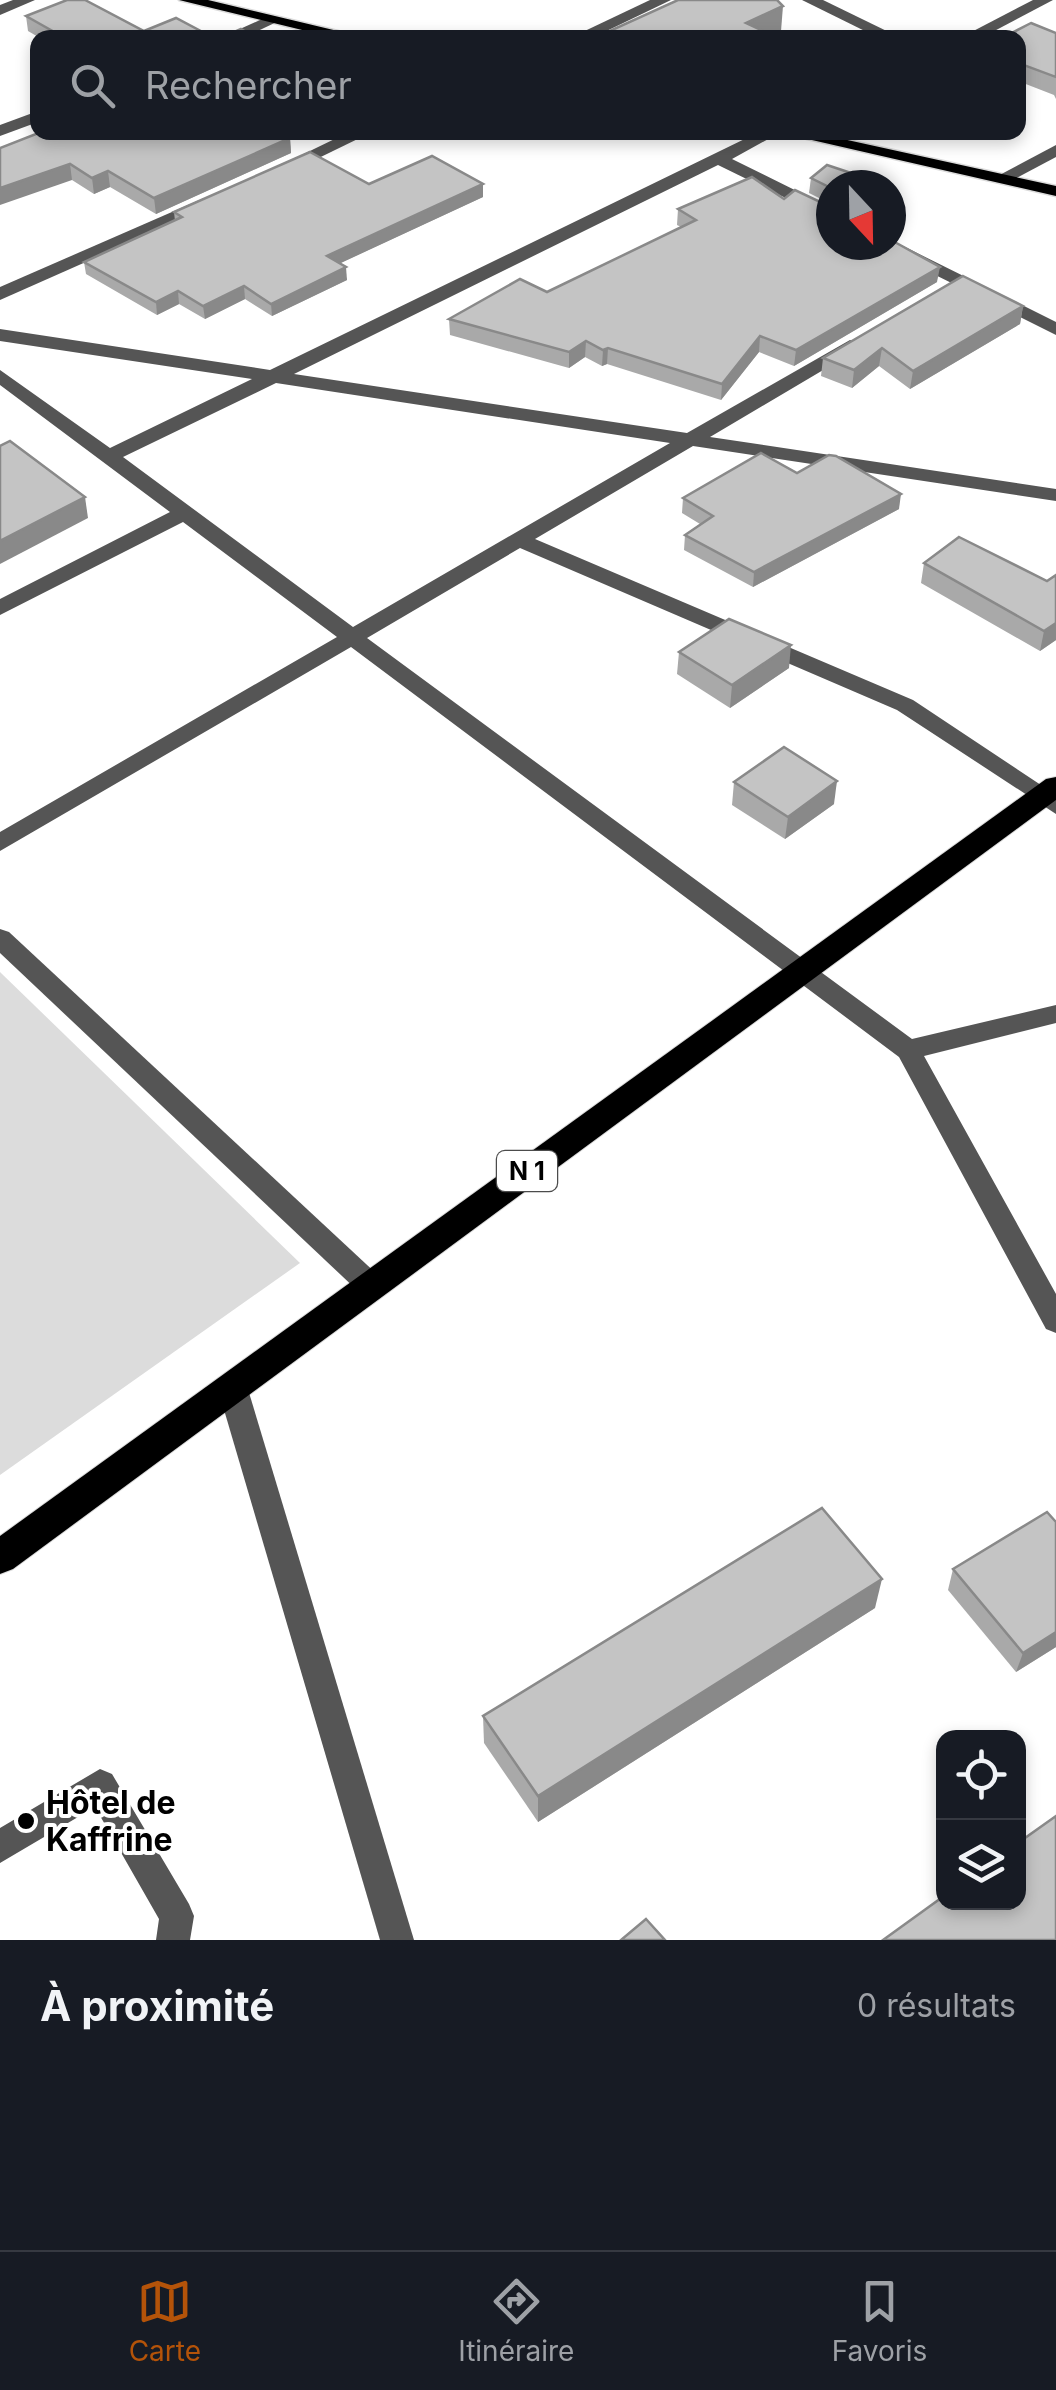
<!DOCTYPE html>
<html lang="fr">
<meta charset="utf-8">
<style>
body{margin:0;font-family:Inter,sans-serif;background:#20242c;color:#f1f3f6}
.controls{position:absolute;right:30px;bottom:30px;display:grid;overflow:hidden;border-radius:20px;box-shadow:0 5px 15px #0003}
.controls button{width:90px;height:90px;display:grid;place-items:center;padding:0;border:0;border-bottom:2px solid #363941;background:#171b24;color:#f1f3f6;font:50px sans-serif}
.compass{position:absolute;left:816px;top:170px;width:90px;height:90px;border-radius:50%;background:#171b24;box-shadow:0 5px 15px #0003;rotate:158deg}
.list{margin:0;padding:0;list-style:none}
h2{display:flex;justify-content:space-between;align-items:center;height:130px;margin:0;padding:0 40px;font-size:42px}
h2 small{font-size:32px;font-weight:400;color:#9ea1a6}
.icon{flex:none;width:55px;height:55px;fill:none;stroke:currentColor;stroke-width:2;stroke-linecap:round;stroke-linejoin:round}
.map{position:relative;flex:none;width:1056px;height:1940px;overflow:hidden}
.search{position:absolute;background:#171b24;box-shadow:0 5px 15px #0003;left:30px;right:30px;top:30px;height:110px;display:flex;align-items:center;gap:25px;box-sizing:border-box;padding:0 35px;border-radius:20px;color:#9ea1a6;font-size:38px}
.sheet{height:310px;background:#171b24}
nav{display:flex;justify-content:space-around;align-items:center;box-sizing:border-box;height:140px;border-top:2px solid #363941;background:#171b24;font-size:28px;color:#9ea1a6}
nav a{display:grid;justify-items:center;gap:5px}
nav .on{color:#b45309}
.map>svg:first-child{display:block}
.green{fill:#dcdcdc}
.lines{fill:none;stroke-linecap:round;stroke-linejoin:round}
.major-casing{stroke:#dbdbdb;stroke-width:3}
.highway-casing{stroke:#dbdbdb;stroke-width:2}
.minor{fill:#555;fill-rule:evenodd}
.major{fill:#000;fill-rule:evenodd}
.highway{fill:#000;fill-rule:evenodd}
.wall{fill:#a9a9a9}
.shaded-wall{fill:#898989}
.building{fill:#c4c4c4;stroke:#898989;stroke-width:2.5}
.poi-dot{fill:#000;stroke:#fff;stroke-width:4}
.labels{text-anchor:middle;stroke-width:8;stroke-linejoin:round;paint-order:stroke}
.shield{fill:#fff;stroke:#4c4c4c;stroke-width:2.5}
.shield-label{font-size:25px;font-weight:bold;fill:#000}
.near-poi-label{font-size:32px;font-weight:bold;fill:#000;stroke:#fff;text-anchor:start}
</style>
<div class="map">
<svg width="1056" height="1940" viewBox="0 0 1056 1940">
<rect width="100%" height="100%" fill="#fff"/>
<path class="green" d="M 0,972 L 300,1263 L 0,1475 Z"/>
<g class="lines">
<defs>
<g id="major">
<path d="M 179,0 L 208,0 L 367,38 L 335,38 Z"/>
<path d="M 777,132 L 811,132 L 1056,186 L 1056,196 Z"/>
</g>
<path id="highway" d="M 1056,777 L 1056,800 L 13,1569 L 0,1574 L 0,1536 L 1046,779 Z"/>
</defs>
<use href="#major" class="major-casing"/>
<use href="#highway" class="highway-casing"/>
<g class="minor">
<path d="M 13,0 L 35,0 L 0,15 L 0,5 Z"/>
<path d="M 650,0 L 671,0 L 592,38 L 570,38 Z"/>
<path d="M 802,0 L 823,0 L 901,38 L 879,38 Z"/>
<path d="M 1033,0 L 1053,0 L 981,38 L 960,38 Z"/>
<path d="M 269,16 L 283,19 L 243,38 L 220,38 Z"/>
<path d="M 38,111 L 38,122 L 0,136 L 0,125 Z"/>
<path d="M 349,132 L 372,132 L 292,171 L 277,167 Z"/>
<path d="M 759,132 L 781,132 L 732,159 L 831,208 L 831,220 L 718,165 L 294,374 L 687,433 L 850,340 L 857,342 L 857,350 L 710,437 L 1056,489 L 1056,501 L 693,446 L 535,539 L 913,700 L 1056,795 L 1056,814 L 897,710 L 520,548 L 367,638 L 912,1039 L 1056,1005 L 1056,1023 L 924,1056 L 1056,1294 L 1056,1333 L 1046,1329 L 899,1057 L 351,647 L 0,851 L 0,832 L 337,637 L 183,522 L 0,615 L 0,599 L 170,512 L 0,385 L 0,370 L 110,448 L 252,379 L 0,341 L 0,329 L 270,370 ZM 276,383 L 670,443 L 353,627 L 123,457 Z"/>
<path d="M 1056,145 L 1056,157 L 1007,183 L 992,179 Z"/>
<path d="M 204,198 L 213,203 L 210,207 L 0,300 L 0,287 Z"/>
<path d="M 891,240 L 1056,322 L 1056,335 L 883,249 L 880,245 L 891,245 Z"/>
<path d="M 0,929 L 9,932 L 380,1277 L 384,1285 L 380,1293 L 370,1297 L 360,1293 L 0,953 Z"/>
<path d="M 232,1374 L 242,1377 L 247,1386 L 414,1940 L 380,1940 L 217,1386 L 222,1377 Z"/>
<path d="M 100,1769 L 112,1774 L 189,1904 L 194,1916 L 190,1940 L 156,1940 L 159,1919 L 95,1807 L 0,1863 L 0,1828 Z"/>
</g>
<use href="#major" class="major"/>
<use href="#highway" class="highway"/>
</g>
<g class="wall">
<path d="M 26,16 L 144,31 L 214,38 L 40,38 L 28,31 Z"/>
<path d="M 1056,33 L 1056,99 L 1054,95 L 1018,81 L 1018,38 Z"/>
<path d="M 290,138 L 291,153 L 156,214 L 110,187 L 94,194 L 72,180 L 0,148 Z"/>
<path d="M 811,178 L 831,185 L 831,204 L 809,193 Z"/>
<path d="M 369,184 L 483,197 L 340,263 L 347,280 L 272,316 L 245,299 L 205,319 L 179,304 L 157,315 L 86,274 L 84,262 L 175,221 L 174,212 Z"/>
<path d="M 784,199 L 937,282 L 794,366 L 759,352 L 721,400 L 607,364 L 602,366 L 585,357 L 569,368 L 450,335 L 449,319 L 547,292 L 681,227 L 677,225 L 678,209 Z"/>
<path d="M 1023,306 L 1020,324 L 910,389 L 879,366 L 852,388 L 821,376 L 823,358 Z"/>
<path d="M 797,473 L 899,509 L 753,587 L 684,550 L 685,535 L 700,524 L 682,513 L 683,498 Z"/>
<path d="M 924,563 L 1047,581 L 1056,575 L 1056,640 L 1040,651 L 921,583 Z"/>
<path d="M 679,652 L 789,668 L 730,708 L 677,674 Z"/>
<path d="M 734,782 L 834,804 L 785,839 L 732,805 Z"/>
<path d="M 1056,1522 L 1056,1647 L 1016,1672 L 948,1590 L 953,1569 Z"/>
<path d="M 875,1608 L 538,1822 L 484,1743 L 483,1716 Z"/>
</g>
<g class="shaded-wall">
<path d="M 783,6 L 781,31 L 767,38 L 746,23 Z"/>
<path d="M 290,138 L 291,153 L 156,214 L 154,198 Z"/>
<path d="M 70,164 L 72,180 L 0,205 L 0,188 Z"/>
<path d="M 108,171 L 110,187 L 94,194 L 92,178 Z"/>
<path d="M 483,184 L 483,197 L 328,269 L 327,256 Z"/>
<path d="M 346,267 L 347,280 L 272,316 L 271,304 Z"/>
<path d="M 940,267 L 937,282 L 794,366 L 796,350 Z"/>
<path d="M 244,286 L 245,299 L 205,319 L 203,306 Z"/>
<path d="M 178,291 L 179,304 L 157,315 L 156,302 Z"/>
<path d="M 1023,306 L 1020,324 L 910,389 L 913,371 Z"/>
<path d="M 760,336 L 759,352 L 721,400 L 722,384 Z"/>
<path d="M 586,341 L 585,357 L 569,368 L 569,352 Z"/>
<path d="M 608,348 L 607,364 L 602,366 L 603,350 Z"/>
<path d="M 882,348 L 879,366 L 852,388 L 854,370 Z"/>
<path d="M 901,494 L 899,509 L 753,587 L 754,572 Z"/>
<path d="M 85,497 L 88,518 L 0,564 L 0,541 Z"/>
<path d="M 1056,623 L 1056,640 L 1040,651 L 1044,631 Z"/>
<path d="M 791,645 L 789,668 L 730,708 L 732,685 Z"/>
<path d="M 837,781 L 834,804 L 785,839 L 788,817 Z"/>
<path d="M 882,1579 L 875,1608 L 538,1822 L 538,1796 Z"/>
<path d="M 1056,1632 L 1056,1647 L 1016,1672 L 1023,1653 Z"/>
</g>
<g class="building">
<path d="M 67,0 L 85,0 L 144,31 L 176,18 L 214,38 L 65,38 L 26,16 Z"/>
<path d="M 678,0 L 777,0 L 783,6 L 746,23 L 778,38 L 617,38 L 603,34 Z"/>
<path d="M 1031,23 L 1056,33 L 1056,77 L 1018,63 L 1018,38 L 1002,38 Z"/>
<path d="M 241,29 L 256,38 L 221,38 Z"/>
<path d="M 41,132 L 280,132 L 290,138 L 154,198 L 108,171 L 92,178 L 70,164 L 0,188 L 0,148 Z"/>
<path d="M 310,152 L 369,184 L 432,156 L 483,184 L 327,256 L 346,267 L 271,304 L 244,286 L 203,306 L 178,291 L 156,302 L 84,262 L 182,217 L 174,212 Z"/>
<path d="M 827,165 L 884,184 L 831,185 L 831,188 L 811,178 Z"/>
<path d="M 752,177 L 784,199 L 795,190 L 831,207 L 831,245 L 891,245 L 891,240 L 940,267 L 796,350 L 760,336 L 722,384 L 608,348 L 603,350 L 586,341 L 569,352 L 449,319 L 520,279 L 547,292 L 696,220 L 678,209 Z"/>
<path d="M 963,276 L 1023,306 L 913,371 L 882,348 L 854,370 L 823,358 Z"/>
<path d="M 10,441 L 85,497 L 0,541 L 0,446 Z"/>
<path d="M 761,453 L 797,473 L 829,455 L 836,456 L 901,494 L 754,572 L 685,535 L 713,516 L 683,498 Z"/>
<path d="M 959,537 L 1047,581 L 1056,575 L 1056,623 L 1044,631 L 924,563 Z"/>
<path d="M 729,619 L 791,645 L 732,685 L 679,652 Z"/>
<path d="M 784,747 L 837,781 L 788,817 L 734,782 Z"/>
<path d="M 822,1508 L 882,1579 L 538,1796 L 483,1716 Z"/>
<path d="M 1047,1512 L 1056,1522 L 1056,1632 L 1023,1653 L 953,1569 Z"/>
<path d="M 1056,1816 L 1056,1940 L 883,1940 L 944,1896 L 944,1902 L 1018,1902 L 1018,1843 Z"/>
<path d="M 646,1919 L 665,1940 L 621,1940 Z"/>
</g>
<circle class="poi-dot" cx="26" cy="1821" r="10"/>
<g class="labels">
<rect class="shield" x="497" y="1151" width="60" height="40" rx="8"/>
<g class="shield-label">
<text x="527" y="1180">N 1</text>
</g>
<g class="near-poi-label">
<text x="46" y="1814">Hôtel de<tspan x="46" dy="37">Kaffrine</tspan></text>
</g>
</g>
</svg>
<div class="controls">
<button><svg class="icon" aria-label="locate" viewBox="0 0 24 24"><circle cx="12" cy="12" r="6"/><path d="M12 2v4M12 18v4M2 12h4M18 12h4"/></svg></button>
<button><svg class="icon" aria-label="layers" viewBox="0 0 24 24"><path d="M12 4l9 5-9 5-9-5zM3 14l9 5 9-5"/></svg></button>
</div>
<svg class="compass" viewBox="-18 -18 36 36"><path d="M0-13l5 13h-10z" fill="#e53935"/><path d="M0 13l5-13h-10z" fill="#9ea1a6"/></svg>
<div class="search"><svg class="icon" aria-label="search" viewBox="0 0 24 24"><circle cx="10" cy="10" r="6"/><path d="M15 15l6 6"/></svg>Rechercher</div>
</div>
<section class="sheet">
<h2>À proximité<small>0 résultats</small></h2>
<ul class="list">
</ul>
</section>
<nav>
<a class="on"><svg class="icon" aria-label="map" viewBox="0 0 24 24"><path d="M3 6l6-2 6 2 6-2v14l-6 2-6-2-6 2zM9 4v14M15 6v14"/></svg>Carte</a>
<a><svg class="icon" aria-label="directions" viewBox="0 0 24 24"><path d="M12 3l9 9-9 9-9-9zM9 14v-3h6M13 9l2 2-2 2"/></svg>Itinéraire</a>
<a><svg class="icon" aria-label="saved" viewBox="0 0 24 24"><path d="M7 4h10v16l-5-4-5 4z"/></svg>Favoris</a>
</nav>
